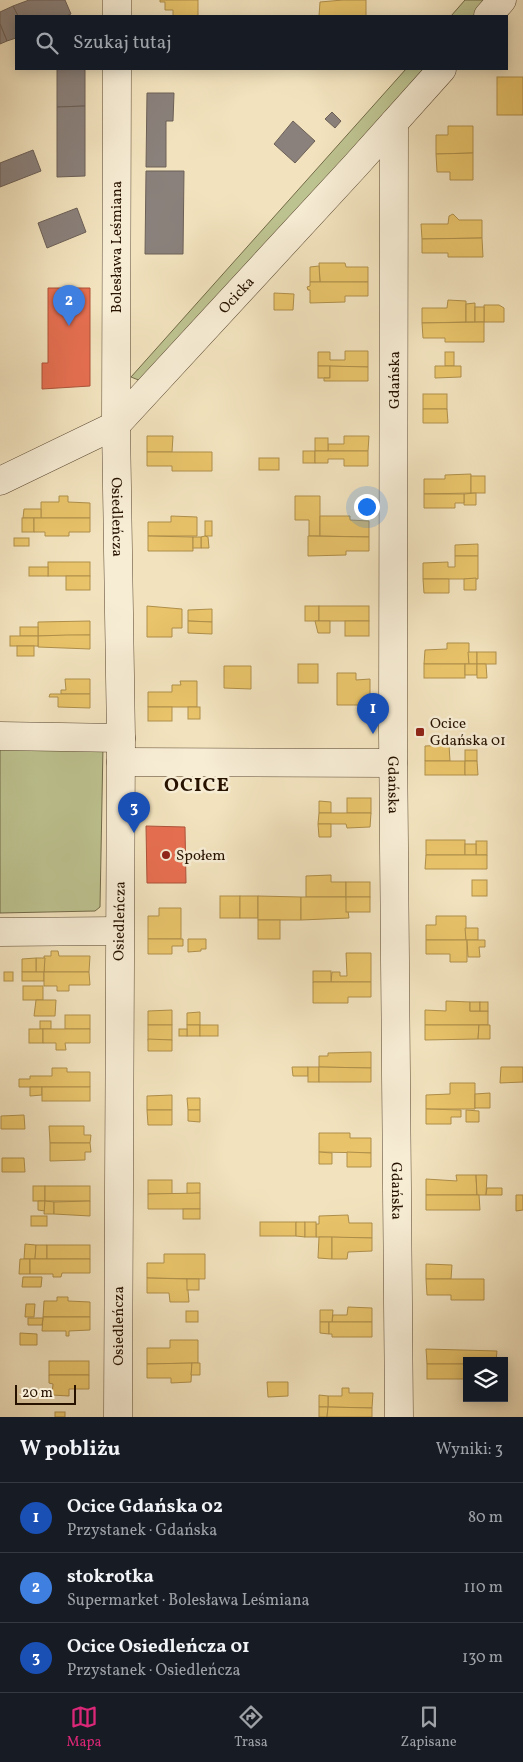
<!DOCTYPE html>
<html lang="pl">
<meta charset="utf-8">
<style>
body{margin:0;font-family:Vollkorn,serif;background:#242831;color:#f1f3f6}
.controls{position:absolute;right:15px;bottom:15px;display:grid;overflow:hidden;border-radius:0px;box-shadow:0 2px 12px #0003}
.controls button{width:45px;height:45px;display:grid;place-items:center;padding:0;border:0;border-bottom:1px solid #363941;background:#171b24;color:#f1f3f6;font:25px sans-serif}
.scale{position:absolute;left:15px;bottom:12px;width:61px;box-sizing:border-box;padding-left:5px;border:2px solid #271200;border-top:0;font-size:14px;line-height:18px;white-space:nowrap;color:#271200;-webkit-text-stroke:4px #f7edd5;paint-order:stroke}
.you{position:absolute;left:366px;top:506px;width:18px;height:18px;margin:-12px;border:4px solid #fff;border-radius:50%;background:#1a73e8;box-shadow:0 0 0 8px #1a73e833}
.badge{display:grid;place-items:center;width:32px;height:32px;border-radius:50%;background:#db2777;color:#fff;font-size:16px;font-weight:700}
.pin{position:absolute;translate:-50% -41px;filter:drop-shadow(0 1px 2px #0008)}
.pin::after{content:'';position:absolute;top:26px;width:18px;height:15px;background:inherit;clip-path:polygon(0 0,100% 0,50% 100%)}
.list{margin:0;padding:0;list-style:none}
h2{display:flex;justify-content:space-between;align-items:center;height:65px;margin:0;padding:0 20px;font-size:21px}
h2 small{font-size:16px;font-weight:400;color:#9ea1a6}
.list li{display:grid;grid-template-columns:32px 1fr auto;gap:15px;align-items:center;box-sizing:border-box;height:70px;padding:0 20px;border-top:1px solid #363941}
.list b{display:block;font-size:19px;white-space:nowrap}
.list p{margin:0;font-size:16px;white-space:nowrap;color:#9ea1a6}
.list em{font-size:16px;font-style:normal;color:#9ea1a6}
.icon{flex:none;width:28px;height:28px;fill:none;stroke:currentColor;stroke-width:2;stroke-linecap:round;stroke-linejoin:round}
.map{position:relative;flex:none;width:523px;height:1417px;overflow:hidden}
.search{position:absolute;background:#171b24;box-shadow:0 2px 12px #0003;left:15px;right:15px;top:15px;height:55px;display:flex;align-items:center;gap:12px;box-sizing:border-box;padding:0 18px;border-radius:0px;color:#9ea1a6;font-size:19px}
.sheet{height:275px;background:#171b24}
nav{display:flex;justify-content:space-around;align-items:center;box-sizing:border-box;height:70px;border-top:1px solid #363941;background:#171b24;font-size:14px;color:#9ea1a6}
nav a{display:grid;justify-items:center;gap:2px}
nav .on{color:#db2777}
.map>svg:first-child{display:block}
.green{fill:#bdc390;stroke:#726a48}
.homes{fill:#e9c46a;stroke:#af8f4a}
.shops{fill:#e76f51;stroke:#ad5339}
.industry{fill:#8a817c;stroke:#6c6057}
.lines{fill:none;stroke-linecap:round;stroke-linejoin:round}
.minor-casing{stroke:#5a4630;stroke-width:29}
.minor{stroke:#f7edd5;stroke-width:28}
.poi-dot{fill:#8f2418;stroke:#f7edd5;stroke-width:2}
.labels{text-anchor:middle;stroke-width:5;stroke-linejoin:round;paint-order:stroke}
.street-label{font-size:15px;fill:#271200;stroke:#f7edd5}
.poi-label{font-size:15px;fill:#271200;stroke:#f7edd5;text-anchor:start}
.district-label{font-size:20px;font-weight:bold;letter-spacing:1px;fill:#271200;stroke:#f7edd5}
</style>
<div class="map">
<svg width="523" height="1417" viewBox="0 0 523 1417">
<rect width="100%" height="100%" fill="#f2e3be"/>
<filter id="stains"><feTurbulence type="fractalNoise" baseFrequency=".004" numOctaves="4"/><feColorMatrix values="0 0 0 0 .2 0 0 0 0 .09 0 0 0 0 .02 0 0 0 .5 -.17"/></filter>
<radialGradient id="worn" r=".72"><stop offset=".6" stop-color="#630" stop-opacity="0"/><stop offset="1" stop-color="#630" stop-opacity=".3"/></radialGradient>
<g class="green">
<path d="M 465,0 L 491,0 L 477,16 L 451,16 Z"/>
<path d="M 406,69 L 429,69 L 146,383 L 131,377 Z"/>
<path d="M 103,746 L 100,907 L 95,911 L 0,913 L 0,748 Z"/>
</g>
<g class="homes">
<path d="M 160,0 L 198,0 L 198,16 L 173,16 L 173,10 L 165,10 L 165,2 L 160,2 Z"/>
<path d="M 343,0 L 366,0 L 366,16 L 319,16 L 320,2 Z"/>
<rect x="497" y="77" width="26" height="38"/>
<path d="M 448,126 L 473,126 L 473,153 L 436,154 L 436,135 L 448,135 Z"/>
<path d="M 473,153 L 473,180 L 450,180 L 450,172 L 437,172 L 436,154 Z"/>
<path d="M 453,214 L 459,220 L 482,220 L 482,238 L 422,239 L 421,224 L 448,224 L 449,216 Z"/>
<path d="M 482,238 L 483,257 L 448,257 L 448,253 L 422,253 L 422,239 Z"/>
<path d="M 319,263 L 345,263 L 346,267 L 368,267 L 368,282 L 320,282 Z"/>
<path d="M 319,266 L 320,282 L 310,282 L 310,267 Z"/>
<path d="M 310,282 L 368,282 L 368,296 L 345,296 L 345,302 L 310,303 L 310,290 L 308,290 L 307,287 L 310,286 Z"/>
<path d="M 274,293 L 294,294 L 293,310 L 274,310 Z"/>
<path d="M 448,300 L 466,301 L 466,322 L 422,323 L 422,308 L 447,308 Z"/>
<path d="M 475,303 L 475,322 L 466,322 L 466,304 Z"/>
<path d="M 484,305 L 499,305 L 504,308 L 504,322 L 484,322 Z"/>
<rect x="475" y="307" width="9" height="15"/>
<path d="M 484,322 L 484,342 L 445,342 L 445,338 L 423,338 L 422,323 Z"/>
<path d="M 345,351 L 368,351 L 368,367 L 318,366 L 318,352 L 330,352 L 330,360 L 345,360 Z"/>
<rect x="445" y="352" width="9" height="14"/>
<rect x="318" y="366" width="12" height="12"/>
<path d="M 330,366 L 368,367 L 368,381 L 324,381 L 324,378 L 330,378 Z"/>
<path d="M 435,366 L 461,366 L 461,377 L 435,378 Z"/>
<rect x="423" y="394" width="24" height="15"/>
<path d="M 423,409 L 447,409 L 448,423 L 423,423 Z"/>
<path d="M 147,436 L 173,436 L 172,452 L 147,452 Z"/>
<path d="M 344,436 L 369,436 L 368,451 L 328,451 L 328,444 L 344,444 Z"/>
<rect x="315" y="438" width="13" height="13"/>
<rect x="303" y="451" width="12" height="12"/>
<path d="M 315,451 L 368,451 L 368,466 L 344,466 L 344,459 L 328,459 L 328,463 L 315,463 Z"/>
<path d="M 147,452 L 212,452 L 212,471 L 172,471 L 172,466 L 147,466 Z"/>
<rect x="259" y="458" width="20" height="12"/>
<path d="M 471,474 L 471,493 L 424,494 L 424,479 L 445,479 L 445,475 Z"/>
<rect x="471" y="476" width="14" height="17"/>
<path d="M 476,493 L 476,505 L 464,505 L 464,494 Z"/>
<path d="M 424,494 L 464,494 L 464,503 L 455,503 L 455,508 L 424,508 Z"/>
<path d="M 59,496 L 68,496 L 68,502 L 90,503 L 90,518 L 41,518 L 41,502 L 59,502 Z"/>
<path d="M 295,496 L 320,496 L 320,536 L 309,536 L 309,520 L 295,520 Z"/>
<path d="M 24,509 L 41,509 L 41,518 L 23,518 Z"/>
<path d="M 171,516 L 197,517 L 197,536 L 148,536 L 148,522 L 171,522 Z"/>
<path d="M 320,516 L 350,516 L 350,520 L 369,521 L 369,537 L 320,536 Z"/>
<rect x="22" y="518" width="12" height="14"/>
<path d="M 34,518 L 90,518 L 90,532 L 69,532 L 69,536 L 45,536 L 45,532 L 34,532 Z"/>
<rect x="205" y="521" width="7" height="15"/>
<path d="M 148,536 L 193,537 L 193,551 L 148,551 Z"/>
<path d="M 205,536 L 208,537 L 209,548 L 201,548 L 201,537 Z"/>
<path d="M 308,536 L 369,537 L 369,551 L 346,551 L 346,555 L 308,556 Z"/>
<rect x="193" y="537" width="8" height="11"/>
<rect x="14" y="538" width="15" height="8"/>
<path d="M 478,544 L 478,556 L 455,556 L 455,545 Z"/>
<path d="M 455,556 L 478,556 L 478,579 L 423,579 L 423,563 L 448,562 L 448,567 L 455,567 Z"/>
<rect x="48" y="562" width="42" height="14"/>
<rect x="29" y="567" width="19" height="9"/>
<rect x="66" y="576" width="24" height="14"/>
<path d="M 476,578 L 476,590 L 464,590 L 464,579 Z"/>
<path d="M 423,579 L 449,579 L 449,593 L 424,593 Z"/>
<path d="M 147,606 L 182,609 L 182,628 L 172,628 L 172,637 L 147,637 Z"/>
<rect x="305" y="606" width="14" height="15"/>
<rect x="319" y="606" width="50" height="15"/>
<path d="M 212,609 L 212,622 L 188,621 L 188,610 Z"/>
<path d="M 90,621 L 90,635 L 38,636 L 38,622 Z"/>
<path d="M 188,621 L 212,622 L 212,634 L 188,633 Z"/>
<path d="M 315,621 L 330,621 L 330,633 L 318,633 Z"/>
<rect x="345" y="621" width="24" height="15"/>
<rect x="20" y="627" width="18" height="9"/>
<path d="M 66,635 L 90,635 L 90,649 L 38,647 L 38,636 Z"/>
<rect x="10" y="636" width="28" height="10"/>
<path d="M 447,643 L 469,643 L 469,664 L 424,664 L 425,650 L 447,649 Z"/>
<rect x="17" y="646" width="17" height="10"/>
<path d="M 468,652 L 477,652 L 477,664 L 469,664 Z"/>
<rect x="477" y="652" width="19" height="12"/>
<rect x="298" y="664" width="20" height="19"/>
<rect x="424" y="664" width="41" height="14"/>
<rect x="465" y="664" width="12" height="11"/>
<path d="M 477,664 L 486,664 L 487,678 L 477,678 Z"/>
<path d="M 224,666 L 251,666 L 251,689 L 224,688 Z"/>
<path d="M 337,673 L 356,673 L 356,680 L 370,679 L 370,705 L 337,705 Z"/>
<path d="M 65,679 L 90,679 L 90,694 L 61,694 L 61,690 L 66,690 Z"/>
<path d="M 180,681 L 197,681 L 197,707 L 148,707 L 148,692 L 172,692 L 172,685 L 181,685 Z"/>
<path d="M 50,694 L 90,694 L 90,708 L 58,707 L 58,697 L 49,697 Z"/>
<rect x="148" y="707" width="24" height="14"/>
<rect x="188" y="707" width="12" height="12"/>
<path d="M 449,745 L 450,761 L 425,761 L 425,746 Z"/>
<rect x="465" y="750" width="12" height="11"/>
<rect x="425" y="761" width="40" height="14"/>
<path d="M 465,761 L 477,761 L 478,775 L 465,775 Z"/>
<rect x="347" y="798" width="24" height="15"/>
<path d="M 319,801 L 331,802 L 331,813 L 319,813 Z"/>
<path d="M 319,813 L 371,813 L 370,827 L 347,828 L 346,824 L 318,824 Z"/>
<path d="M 318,824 L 331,824 L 331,837 L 319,837 Z"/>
<rect x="426" y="840" width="39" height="15"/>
<rect x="476" y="841" width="11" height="14"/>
<rect x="465" y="844" width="11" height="11"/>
<path d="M 426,855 L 487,855 L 487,869 L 425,869 Z"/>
<path d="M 331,875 L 331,882 L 346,882 L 346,897 L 306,897 L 306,876 Z"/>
<rect x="472" y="880" width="15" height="16"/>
<rect x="346" y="882" width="24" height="15"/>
<rect x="220" y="896" width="20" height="22"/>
<rect x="240" y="896" width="18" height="22"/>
<path d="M 258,896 L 301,897 L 301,920 L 258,920 Z"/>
<path d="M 301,897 L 346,897 L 349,918 L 301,920 Z"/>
<rect x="346" y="897" width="24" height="15"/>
<path d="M 159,908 L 181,908 L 181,939 L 148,939 L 148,916 L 159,916 Z"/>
<path d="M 436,916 L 466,916 L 466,940 L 426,940 L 426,925 L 436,925 Z"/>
<rect x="258" y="920" width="22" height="19"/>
<path d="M 465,928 L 478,928 L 478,940 L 466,940 Z"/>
<path d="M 148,939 L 183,939 L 183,946 L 172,946 L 172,954 L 148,954 Z"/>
<path d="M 188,939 L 206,939 L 206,949 L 201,949 L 201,951 L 188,952 Z"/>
<path d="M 426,940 L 467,940 L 467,962 L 450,962 L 450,954 L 426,954 Z"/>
<path d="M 467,940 L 485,940 L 485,947 L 479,947 L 480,957 L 468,957 Z"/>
<path d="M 51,951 L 58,951 L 59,956 L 90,956 L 89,972 L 44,972 L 44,956 L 51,956 Z"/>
<path d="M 346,953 L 371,953 L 371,982 L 331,982 L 332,972 L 340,972 L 340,976 L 347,976 Z"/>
<path d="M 36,958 L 45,958 L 44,972 L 36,972 Z"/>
<path d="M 36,958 L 36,972 L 22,972 L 22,959 Z"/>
<rect x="313" y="971" width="18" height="11"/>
<rect x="4" y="972" width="9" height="9"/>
<rect x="22" y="972" width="22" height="9"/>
<path d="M 44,972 L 89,972 L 90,985 L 69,985 L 69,991 L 57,991 L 57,986 L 44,986 Z"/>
<path d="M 313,982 L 371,982 L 371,997 L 348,997 L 348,1003 L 313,1003 Z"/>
<rect x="23" y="986" width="20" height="14"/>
<path d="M 36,1000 L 56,1000 L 55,1016 L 34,1016 Z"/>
<path d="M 446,1001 L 470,1002 L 470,1011 L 488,1011 L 488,1025 L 425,1025 L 425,1010 L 446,1011 Z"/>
<rect x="470" y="1002" width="10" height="9"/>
<rect x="480" y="1002" width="8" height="9"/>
<path d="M 172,1010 L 172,1025 L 148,1025 L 148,1011 Z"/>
<path d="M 200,1012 L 200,1025 L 187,1025 L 187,1013 Z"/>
<rect x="65" y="1015" width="25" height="14"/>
<rect x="40" y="1021" width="11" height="8"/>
<rect x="148" y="1025" width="24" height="15"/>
<rect x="187" y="1025" width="13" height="11"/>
<rect x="200" y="1025" width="18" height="11"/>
<path d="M 425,1025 L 479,1025 L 478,1039 L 425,1040 Z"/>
<path d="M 479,1025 L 490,1025 L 490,1039 L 478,1039 Z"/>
<rect x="29" y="1029" width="14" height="14"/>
<path d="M 43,1029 L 90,1029 L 90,1043 L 65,1043 L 66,1050 L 56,1050 L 56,1043 L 43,1043 Z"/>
<rect x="179" y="1029" width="8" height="7"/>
<path d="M 148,1039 L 172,1040 L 172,1051 L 148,1051 Z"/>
<path d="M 371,1052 L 371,1068 L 319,1067 L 319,1056 L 328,1056 L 328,1053 Z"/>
<path d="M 292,1067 L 308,1067 L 308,1076 L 293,1076 Z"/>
<rect x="308" y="1067" width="11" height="15"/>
<path d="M 319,1067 L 371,1068 L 371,1082 L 319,1082 Z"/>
<path d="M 501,1067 L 523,1067 L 523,1082 L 500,1083 Z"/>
<path d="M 52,1068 L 67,1068 L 67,1072 L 90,1072 L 90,1087 L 19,1087 L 19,1079 L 30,1079 L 30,1076 L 52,1076 Z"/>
<path d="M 450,1083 L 475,1083 L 475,1109 L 426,1109 L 426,1095 L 450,1094 Z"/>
<path d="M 30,1087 L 42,1087 L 42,1095 L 30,1096 Z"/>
<rect x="42" y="1087" width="48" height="14"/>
<path d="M 490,1093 L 490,1108 L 475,1108 L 475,1094 Z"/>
<path d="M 172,1095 L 172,1110 L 147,1110 L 147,1096 Z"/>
<path d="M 187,1098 L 200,1098 L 200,1110 L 188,1110 Z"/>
<path d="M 426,1109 L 461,1110 L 461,1117 L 451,1117 L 451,1124 L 426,1124 Z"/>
<path d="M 147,1110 L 172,1110 L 172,1125 L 148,1125 Z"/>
<path d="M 188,1110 L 200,1110 L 200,1122 L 188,1121 Z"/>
<path d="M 466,1110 L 479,1111 L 479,1122 L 466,1122 Z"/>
<path d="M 24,1115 L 25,1129 L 1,1129 L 1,1116 Z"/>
<path d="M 49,1126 L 84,1126 L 84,1135 L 91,1135 L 90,1143 L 50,1143 Z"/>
<path d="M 319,1133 L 350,1133 L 350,1138 L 371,1138 L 371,1153 L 319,1152 Z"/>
<path d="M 50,1143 L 90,1143 L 91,1152 L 85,1152 L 85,1160 L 50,1161 Z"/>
<path d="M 319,1152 L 332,1153 L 332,1164 L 319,1164 Z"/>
<path d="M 347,1152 L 371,1153 L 371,1167 L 347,1167 Z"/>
<path d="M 2,1158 L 24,1158 L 25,1172 L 2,1172 Z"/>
<path d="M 456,1175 L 476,1175 L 477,1195 L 426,1195 L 426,1179 L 457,1181 Z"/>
<path d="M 476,1175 L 487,1175 L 486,1195 L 477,1195 Z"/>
<rect x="148" y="1180" width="24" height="14"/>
<path d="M 187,1183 L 200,1183 L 200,1193 L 187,1194 Z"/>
<rect x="33" y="1186" width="12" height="15"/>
<rect x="45" y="1186" width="45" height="15"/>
<path d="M 487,1188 L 502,1188 L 502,1195 L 486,1195 Z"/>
<path d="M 200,1193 L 200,1209 L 148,1209 L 148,1194 Z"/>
<path d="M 426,1195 L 479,1195 L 480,1210 L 426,1210 Z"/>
<path d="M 516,1195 L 523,1195 L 523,1210 L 516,1211 Z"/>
<path d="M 38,1201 L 45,1201 L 45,1211 L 38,1210 Z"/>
<path d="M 45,1201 L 54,1202 L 54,1214 L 44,1214 Z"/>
<path d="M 90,1201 L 90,1216 L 54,1214 L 54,1202 Z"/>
<rect x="183" y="1209" width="17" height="10"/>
<path d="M 348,1215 L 349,1223 L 372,1223 L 372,1238 L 316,1237 L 316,1224 L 319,1224 L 319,1216 Z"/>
<rect x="31" y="1216" width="16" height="10"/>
<rect x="260" y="1222" width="36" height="14"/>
<path d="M 296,1222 L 305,1222 L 305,1237 L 296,1236 Z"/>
<rect x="305" y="1222" width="11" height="15"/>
<path d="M 319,1237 L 332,1237 L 332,1259 L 318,1258 Z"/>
<path d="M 332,1237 L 372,1238 L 372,1251 L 348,1252 L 347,1259 L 332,1259 Z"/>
<path d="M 25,1244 L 36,1245 L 35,1259 L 24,1259 Z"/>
<path d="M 36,1245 L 47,1245 L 47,1259 L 35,1259 Z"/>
<rect x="47" y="1245" width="43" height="14"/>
<path d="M 164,1254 L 205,1254 L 205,1279 L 147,1278 L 147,1263 L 164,1263 Z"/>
<path d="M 20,1259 L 30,1259 L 30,1274 L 19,1274 Z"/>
<path d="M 30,1259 L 90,1259 L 90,1273 L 62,1273 L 61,1277 L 53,1277 L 53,1274 L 30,1274 Z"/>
<path d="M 426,1264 L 452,1265 L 451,1279 L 426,1279 Z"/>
<path d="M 23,1277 L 42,1277 L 41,1287 L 22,1287 Z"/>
<path d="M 147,1278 L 187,1279 L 189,1302 L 170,1302 L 169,1293 L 147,1293 Z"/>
<rect x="187" y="1279" width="12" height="11"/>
<path d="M 426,1279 L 484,1279 L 484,1300 L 451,1300 L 451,1295 L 427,1295 Z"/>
<path d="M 57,1297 L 68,1297 L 68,1301 L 90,1302 L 90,1317 L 43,1317 L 44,1301 L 57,1301 Z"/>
<path d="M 26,1304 L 35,1304 L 34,1317 L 25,1317 Z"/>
<path d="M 348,1307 L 372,1308 L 372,1322 L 332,1322 L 333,1315 L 347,1315 Z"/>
<path d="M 320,1310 L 333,1310 L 332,1322 L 320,1322 Z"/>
<rect x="186" y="1311" width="12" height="11"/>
<path d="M 43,1317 L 90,1317 L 90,1330 L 69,1331 L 69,1336 L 66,1336 L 66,1331 L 42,1331 Z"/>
<path d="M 28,1318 L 43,1318 L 42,1325 L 28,1325 Z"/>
<path d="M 320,1322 L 329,1322 L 329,1334 L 320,1333 Z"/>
<path d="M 329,1322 L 372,1322 L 372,1337 L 332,1337 L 332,1334 L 329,1334 Z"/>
<path d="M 20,1333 L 37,1334 L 37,1345 L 20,1345 Z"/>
<path d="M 170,1340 L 198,1340 L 198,1363 L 147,1364 L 147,1348 L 170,1348 Z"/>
<path d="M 426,1349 L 497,1351 L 496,1361 L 467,1361 L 467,1364 L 427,1364 Z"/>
<rect x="49" y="1361" width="40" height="14"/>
<path d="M 192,1363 L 191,1382 L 171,1383 L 171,1378 L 147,1378 L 147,1364 Z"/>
<path d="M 192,1363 L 200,1363 L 200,1375 L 191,1375 Z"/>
<rect x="427" y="1364" width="39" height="15"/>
<path d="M 49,1375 L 89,1375 L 89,1389 L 69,1389 L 69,1396 L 52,1395 L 53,1384 L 49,1383 Z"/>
<path d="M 267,1382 L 288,1382 L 288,1396 L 268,1397 Z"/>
<path d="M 342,1388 L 349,1388 L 349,1393 L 373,1393 L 372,1408 L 328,1407 L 328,1396 L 342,1396 Z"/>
<path d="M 319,1395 L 328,1396 L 328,1407 L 319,1407 Z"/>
<path d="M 319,1407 L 328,1407 L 327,1417 L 319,1417 Z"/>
<path d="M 328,1407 L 372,1408 L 372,1417 L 327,1417 Z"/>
<rect x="55" y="1412" width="10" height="5"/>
</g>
<g class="shops">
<path d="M 48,288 L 90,288 L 90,386 L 42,389 L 42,363 L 48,363 Z"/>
<path d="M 146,826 L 185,827 L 186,883 L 147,883 Z"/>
</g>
<g class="industry">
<path d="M 29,0 L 65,0 L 71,14 L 66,16 L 18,16 L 13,6 Z"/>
<path d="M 13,6 L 18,16 L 16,38 L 7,41 L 0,24 L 0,12 Z"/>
<path d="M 0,24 L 7,41 L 0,44 Z"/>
<path d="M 57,69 L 85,69 L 85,106 L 57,107 Z"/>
<path d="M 147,93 L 174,93 L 173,121 L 166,121 L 166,167 L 146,167 Z"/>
<path d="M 85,106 L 85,176 L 57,177 L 57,107 Z"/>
<path d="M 332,112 L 341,121 L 335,128 L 325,119 Z"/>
<path d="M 293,121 L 315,141 L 295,163 L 274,144 Z"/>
<path d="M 33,150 L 41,171 L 0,187 L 0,163 Z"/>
<path d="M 146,171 L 184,171 L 183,254 L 145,254 Z"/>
<path d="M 77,208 L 86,232 L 47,248 L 38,223 Z"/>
</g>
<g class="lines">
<defs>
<g id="minor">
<path d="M 117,16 L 117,0"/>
<path d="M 488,16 L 502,0"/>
<path id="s1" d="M 117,69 L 116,425 L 121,738 L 118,1417"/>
<path id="s2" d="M 394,123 L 393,732 L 399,1417"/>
<path id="s3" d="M 0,481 L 116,425 L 356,165 L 442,69"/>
<path d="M 0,736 L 121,738"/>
<path d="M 121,762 L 393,763"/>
<path d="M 0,932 L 119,931"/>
</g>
</defs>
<use href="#minor" class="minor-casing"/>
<use href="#minor" class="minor"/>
</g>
<g class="poi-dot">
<rect x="415" y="727" width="10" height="10" rx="2.5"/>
<circle cx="166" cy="855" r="5"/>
</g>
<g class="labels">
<g class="street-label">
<text transform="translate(116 247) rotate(-90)" y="5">Bolesława Leśmiana</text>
<text dy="5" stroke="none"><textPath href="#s3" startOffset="306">Ocicka</textPath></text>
<text transform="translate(394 380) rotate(-90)" y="5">Gdańska</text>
<text dy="5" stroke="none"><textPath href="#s1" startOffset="448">Osiedleńcza</textPath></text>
<text dy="5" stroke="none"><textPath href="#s2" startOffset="662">Gdańska</textPath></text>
<text transform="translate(119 921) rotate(-89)" y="5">Osiedleńcza</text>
<text dy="5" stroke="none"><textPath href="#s2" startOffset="1068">Gdańska</textPath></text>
<text transform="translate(118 1326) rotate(-90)" y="5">Osiedleńcza</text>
</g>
<g class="poi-label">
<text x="430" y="728">Ocice<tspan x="430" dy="17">Gdańska 01</tspan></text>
<text x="176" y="860">Społem</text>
</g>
<g class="district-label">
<text x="197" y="791">OCICE</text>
</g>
</g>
<rect width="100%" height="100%" filter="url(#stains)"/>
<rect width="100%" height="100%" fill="url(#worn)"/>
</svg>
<div class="controls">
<button><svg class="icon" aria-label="layers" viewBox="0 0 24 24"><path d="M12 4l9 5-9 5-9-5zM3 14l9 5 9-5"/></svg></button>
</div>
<div class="scale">20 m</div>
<div class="you"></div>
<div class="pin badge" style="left:373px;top:734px;background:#1a4fb4">1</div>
<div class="pin badge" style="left:69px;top:326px;background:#3f7fe0">2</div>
<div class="pin badge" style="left:134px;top:833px;background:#1a4fb4">3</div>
<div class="search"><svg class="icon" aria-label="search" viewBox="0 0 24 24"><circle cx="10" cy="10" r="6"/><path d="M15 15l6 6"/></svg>Szukaj tutaj</div>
</div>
<section class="sheet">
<h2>W pobliżu<small>Wyniki: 3</small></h2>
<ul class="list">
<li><span class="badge" style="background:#1a4fb4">1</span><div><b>Ocice Gdańska 02</b><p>Przystanek · Gdańska</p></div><em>80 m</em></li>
<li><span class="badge" style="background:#3f7fe0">2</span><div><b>stokrotka</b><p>Supermarket · Bolesława Leśmiana</p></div><em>110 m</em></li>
<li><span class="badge" style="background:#1a4fb4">3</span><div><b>Ocice Osiedleńcza 01</b><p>Przystanek · Osiedleńcza</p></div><em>130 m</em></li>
</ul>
</section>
<nav>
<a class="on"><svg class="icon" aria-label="map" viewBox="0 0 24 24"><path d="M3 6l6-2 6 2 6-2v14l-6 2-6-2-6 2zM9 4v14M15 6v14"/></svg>Mapa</a>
<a><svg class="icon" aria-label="directions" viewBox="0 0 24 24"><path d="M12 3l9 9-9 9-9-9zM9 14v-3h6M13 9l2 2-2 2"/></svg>Trasa</a>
<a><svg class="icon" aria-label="saved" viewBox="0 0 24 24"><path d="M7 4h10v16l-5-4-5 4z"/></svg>Zapisane</a>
</nav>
